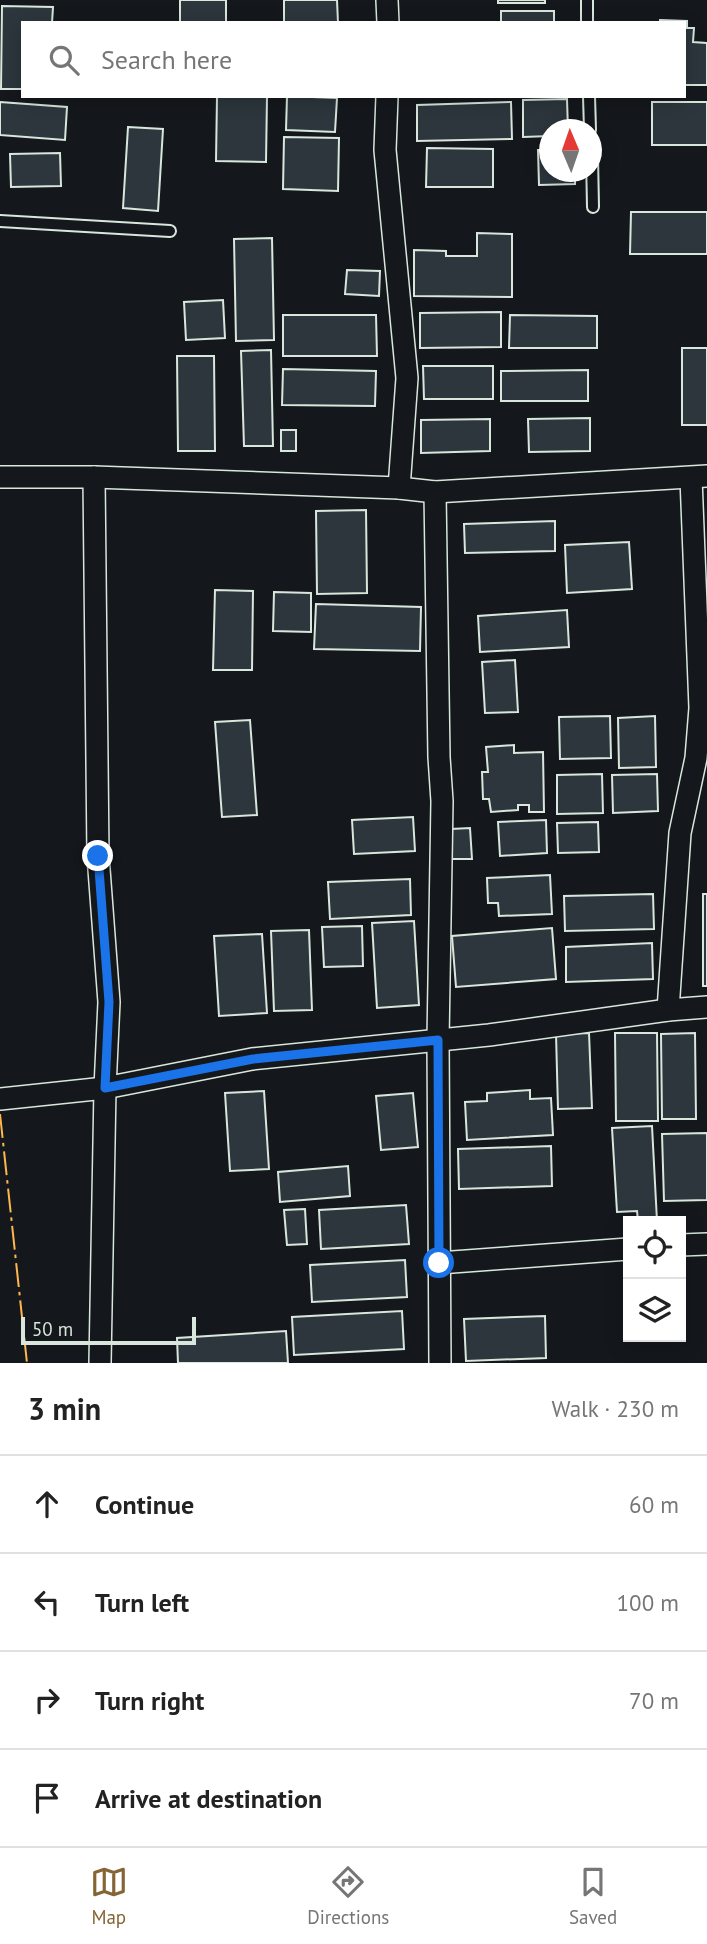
<!DOCTYPE html>
<meta charset="utf-8">
<style>
body{margin:0;font-family:"PT Sans",sans-serif;background:#f2f2f2;color:#222}
.controls{position:absolute;right:21px;bottom:21px;display:grid;overflow:hidden;border-radius:0px;box-shadow:0 4px 18px #0003}
.controls button{width:63px;height:63px;display:grid;place-items:center;padding:0;border:0;border-bottom:2px solid #e0e0e0;background:#fff;color:#222;font:35px sans-serif}
.compass{position:absolute;left:539px;top:119px;width:63px;height:63px;border-radius:50%;background:#fff;box-shadow:0 4px 18px #0003;rotate:358deg}
.scale{position:absolute;left:21px;bottom:18px;width:175px;box-sizing:border-box;padding-left:7px;border:4px solid #d8e6dc;border-top:0;font-size:19px;line-height:24px;white-space:nowrap;color:#d8e6dc;-webkit-text-stroke:5px #14181c;paint-order:stroke}
.stop{position:absolute;width:21px;height:21px;margin:-16px;border:5px solid #1a73e8;border-radius:50%;background:#fff}
.stop.end{background:#1a73e8;border-color:#fff;box-shadow:0 2px 7px #0008}
.list{margin:0;padding:0;list-style:none}
h2{display:flex;justify-content:space-between;align-items:center;height:91px;margin:0;padding:0 28px;font-size:30px}
h2 small{font-size:23px;font-weight:400;color:#767676}
.list li{display:grid;grid-template-columns:46px 1fr auto;gap:21px;align-items:center;box-sizing:border-box;height:98px;padding:0 28px;border-top:2px solid #e0e0e0}
.list b{display:block;font-size:26px;white-space:nowrap}
.list em{font-size:23px;font-style:normal;color:#767676}
.icon{flex:none;width:38px;height:38px;fill:none;stroke:currentColor;stroke-width:2;stroke-linecap:round;stroke-linejoin:round}
.map{position:relative;flex:none;width:707px;height:1363px;overflow:hidden}
.search{position:absolute;background:#fff;box-shadow:0 4px 18px #0003;left:21px;right:21px;top:21px;height:77px;display:flex;align-items:center;gap:18px;box-sizing:border-box;padding:0 24px;border-radius:0px;color:#767676;font-size:26px}
.sheet{height:483px;background:#fff}
nav{display:flex;justify-content:space-around;align-items:center;box-sizing:border-box;height:98px;border-top:2px solid #e0e0e0;background:#fff;font-size:19px;color:#767676}
nav a{display:grid;justify-items:center;gap:4px}
nav .on{color:#856535}
.map>svg:first-child{display:block}
.building{fill:#2c363c;stroke:#d8e6dc;stroke-width:2}
.lines{fill:none;stroke-linecap:round;stroke-linejoin:round}
.lane-casing{stroke:#d8e6dc;stroke-width:14}
.street-casing{stroke:#d8e6dc;stroke-width:24}
.lane{stroke:#14181c;stroke-width:10}
.street{stroke:#14181c;stroke-width:21}
.power{stroke:#ffb74d;stroke-width:2;stroke-dasharray:24 5 3.5 5;stroke-linecap:butt}
.route{stroke:#1a73e8;stroke-width:9}
</style>
<div class="map">
<svg width="707" height="1363" viewBox="0 0 707 1363">
<rect width="100%" height="100%" fill="#14181c"/>
<g class="building">
<rect x="180" y="0" width="46" height="23"/>
<path d="M 284,0 L 337,0 L 338,23 L 284,23 Z"/>
<rect x="498" y="0" width="47" height="3"/>
<path d="M 2,6 L 53,7 L 52,23 L 23,23 L 23,89 L 1,89 Z"/>
<rect x="501" y="11" width="53" height="12"/>
<path d="M 660,20 L 687,21 L 687,28 L 694,28 L 693,42 L 707,43 L 707,85 L 684,85 L 684,23 L 660,23 Z"/>
<path d="M 217,96 L 267,96 L 266,162 L 216,161 Z"/>
<path d="M 287,96 L 337,98 L 335,132 L 286,130 Z"/>
<path d="M 567,99 L 568,130 L 550,130 L 550,136 L 523,137 L 523,100 Z"/>
<path d="M 0,102 L 67,107 L 65,140 L 0,135 Z"/>
<path d="M 511,102 L 512,139 L 417,141 L 417,105 Z"/>
<rect x="652" y="102" width="55" height="43"/>
<path d="M 128,127 L 163,129 L 158,211 L 123,208 Z"/>
<path d="M 284,137 L 339,138 L 338,191 L 283,189 Z"/>
<path d="M 427,148 L 493,149 L 493,187 L 426,187 Z"/>
<path d="M 538,150 L 550,150 L 550,172 L 575,172 L 575,184 L 539,185 Z"/>
<path d="M 60,153 L 61,186 L 11,187 L 10,154 Z"/>
<path d="M 631,212 L 707,212 L 707,254 L 630,254 Z"/>
<path d="M 477,233 L 512,234 L 512,297 L 414,296 L 414,250 L 446,251 L 446,256 L 477,256 Z"/>
<path d="M 272,238 L 274,340 L 236,341 L 234,239 Z"/>
<path d="M 347,270 L 380,271 L 379,296 L 345,294 Z"/>
<path d="M 223,300 L 225,338 L 186,340 L 184,302 Z"/>
<path d="M 501,312 L 501,347 L 420,348 L 420,313 Z"/>
<path d="M 283,315 L 376,315 L 377,356 L 283,356 Z"/>
<path d="M 510,315 L 597,316 L 597,348 L 509,348 Z"/>
<rect x="682" y="348" width="25" height="77"/>
<path d="M 271,350 L 273,446 L 244,446 L 241,351 Z"/>
<path d="M 177,356 L 214,356 L 215,451 L 178,451 Z"/>
<path d="M 423,366 L 493,366 L 493,399 L 424,399 Z"/>
<path d="M 283,369 L 376,371 L 375,406 L 282,405 Z"/>
<path d="M 588,370 L 588,401 L 501,401 L 501,371 Z"/>
<path d="M 590,418 L 590,451 L 529,452 L 528,419 Z"/>
<path d="M 490,419 L 490,451 L 421,453 L 421,420 Z"/>
<rect x="281" y="430" width="15" height="21"/>
<path d="M 366,510 L 367,593 L 317,594 L 316,511 Z"/>
<path d="M 555,521 L 555,551 L 465,553 L 464,524 Z"/>
<path d="M 629,542 L 632,589 L 567,593 L 565,545 Z"/>
<path d="M 215,590 L 253,591 L 252,670 L 213,670 Z"/>
<path d="M 274,592 L 311,593 L 311,632 L 273,631 Z"/>
<path d="M 316,604 L 421,607 L 420,651 L 314,649 Z"/>
<path d="M 567,610 L 569,647 L 480,652 L 478,616 Z"/>
<path d="M 515,660 L 518,712 L 485,713 L 482,662 Z"/>
<path d="M 610,716 L 611,758 L 560,759 L 559,717 Z"/>
<path d="M 655,716 L 656,767 L 619,768 L 618,718 Z"/>
<path d="M 250,720 L 257,815 L 222,817 L 215,722 Z"/>
<path d="M 514,745 L 514,753 L 543,752 L 544,812 L 529,812 L 529,805 L 518,805 L 518,810 L 491,812 L 489,799 L 483,799 L 482,772 L 488,772 L 486,747 Z"/>
<path d="M 602,774 L 603,813 L 557,814 L 557,775 Z"/>
<path d="M 657,774 L 658,811 L 613,813 L 612,775 Z"/>
<path d="M 413,817 L 415,851 L 354,854 L 352,820 Z"/>
<path d="M 546,820 L 547,853 L 500,856 L 498,822 Z"/>
<path d="M 598,822 L 599,852 L 558,853 L 557,823 Z"/>
<path d="M 470,828 L 472,859 L 452,859 L 451,829 Z"/>
<path d="M 550,875 L 552,914 L 499,916 L 498,903 L 488,903 L 487,878 Z"/>
<path d="M 410,879 L 411,915 L 330,919 L 328,882 Z"/>
<path d="M 653,894 L 654,929 L 565,931 L 564,896 Z"/>
<rect x="703" y="894" width="4" height="92"/>
<path d="M 414,921 L 419,1005 L 377,1008 L 372,923 Z"/>
<path d="M 362,926 L 363,966 L 324,967 L 322,927 Z"/>
<path d="M 552,928 L 556,979 L 456,987 L 452,936 Z"/>
<path d="M 309,930 L 312,1010 L 274,1011 L 271,931 Z"/>
<path d="M 262,934 L 267,1013 L 219,1016 L 214,936 Z"/>
<path d="M 652,943 L 653,979 L 566,982 L 566,947 Z"/>
<path d="M 589,1033 L 592,1108 L 558,1109 L 556,1034 Z"/>
<path d="M 615,1033 L 657,1033 L 658,1121 L 616,1121 Z"/>
<path d="M 695,1033 L 696,1119 L 662,1119 L 661,1034 Z"/>
<path d="M 530,1090 L 530,1099 L 551,1098 L 553,1135 L 467,1140 L 465,1102 L 487,1101 L 487,1093 Z"/>
<path d="M 264,1091 L 269,1169 L 230,1171 L 225,1093 Z"/>
<path d="M 413,1093 L 418,1147 L 381,1150 L 376,1096 Z"/>
<path d="M 652,1126 L 657,1221 L 638,1221 L 637,1211 L 617,1212 L 612,1128 Z"/>
<path d="M 707,1133 L 707,1200 L 664,1201 L 662,1134 Z"/>
<path d="M 551,1146 L 552,1186 L 459,1189 L 458,1149 Z"/>
<path d="M 348,1166 L 350,1196 L 280,1202 L 278,1172 Z"/>
<path d="M 406,1205 L 409,1244 L 321,1249 L 319,1210 Z"/>
<path d="M 305,1209 L 307,1244 L 287,1245 L 284,1210 Z"/>
<path d="M 405,1260 L 407,1297 L 312,1302 L 310,1265 Z"/>
<path d="M 402,1311 L 404,1349 L 294,1355 L 292,1317 Z"/>
<path d="M 545,1316 L 546,1358 L 466,1361 L 464,1319 Z"/>
<path d="M 286,1331 L 288,1363 L 178,1363 L 177,1338 Z"/>
</g>
<g class="lines">
<defs>
<g id="lane">
<path d="M 587,23 L 587,0"/>
<path d="M 589,96 L 590,130"/>
<path d="M 592,157 L 593,207"/>
<path d="M 0,221 L 170,231"/>
</g>
<g id="street">
<path d="M 387,0 L 388,23"/>
<path d="M 387,96 L 385,150 L 407,378 L 399,488"/>
<path d="M 0,477 L 94,477 L 399,488 L 435,492 L 707,476"/>
<path d="M 94,477 L 98,856 L 109,1002 L 105,1088 L 252,1059 L 489,1035 L 668,1010 L 707,1007"/>
<path d="M 435,492 L 439,757 L 442,801 L 438,1040 L 440,1363"/>
<path d="M 668,1010 L 680,833 L 696,758 L 700,708 L 691,478"/>
<path d="M 0,1099 L 105,1088 L 100,1363"/>
<path d="M 681,1245 L 707,1244"/>
<path d="M 439,1263 L 628,1249"/>
</g>
</defs>
<use href="#lane" class="lane-casing"/>
<use href="#street" class="street-casing"/>
<use href="#lane" class="lane"/>
<use href="#street" class="street"/>
<path class="power" d="M 0,1114 L 27,1363"/>
</g>
<g class="lines">
<path class="route" d="M 98,856 L 109,1002 L 105,1088 L 253,1059 L 438,1040 L 439,1263"/>
</g>
</svg>
<div class="controls">
<button><svg class="icon" aria-label="locate" viewBox="0 0 24 24"><circle cx="12" cy="12" r="6"/><path d="M12 2v4M12 18v4M2 12h4M18 12h4"/></svg></button>
<button><svg class="icon" aria-label="layers" viewBox="0 0 24 24"><path d="M12 4l9 5-9 5-9-5zM3 14l9 5 9-5"/></svg></button>
</div>
<svg class="compass" viewBox="-18 -18 36 36"><path d="M0-13l5 13h-10z" fill="#e53935"/><path d="M0 13l5-13h-10z" fill="#767676"/></svg>
<div class="scale">50 m</div>
<div class="stop" style="left:439px;top:1263px"></div>
<div class="stop end" style="left:98px;top:856px"></div>
<div class="search"><svg class="icon" aria-label="search" viewBox="0 0 24 24"><circle cx="10" cy="10" r="6"/><path d="M15 15l6 6"/></svg>Search here</div>
</div>
<section class="sheet">
<h2>3 min<small>Walk · 230 m</small></h2>
<ul class="list">
<li><svg class="icon" aria-label="ahead" viewBox="0 0 24 24"><path d="M12 20V5M6 11l6-6 6 6"/></svg><div><b>Continue</b></div><em>60 m</em></li>
<li><svg class="icon" aria-label="left" viewBox="0 0 24 24"><path d="M17 20v-9H6M10 6l-5 5 5 5"/></svg><div><b>Turn left</b></div><em>100 m</em></li>
<li><svg class="icon" aria-label="right" viewBox="0 0 24 24"><path d="M7 20v-9h11M14 6l5 5-5 5"/></svg><div><b>Turn right</b></div><em>70 m</em></li>
<li><svg class="icon" aria-label="arrive" viewBox="0 0 24 24"><path d="M6 21V4h12l-3 4 3 4H6"/></svg><div><b>Arrive at destination</b></div></li>
</ul>
</section>
<nav>
<a class="on"><svg class="icon" aria-label="map" viewBox="0 0 24 24"><path d="M3 6l6-2 6 2 6-2v14l-6 2-6-2-6 2zM9 4v14M15 6v14"/></svg>Map</a>
<a><svg class="icon" aria-label="directions" viewBox="0 0 24 24"><path d="M12 3l9 9-9 9-9-9zM9 14v-3h6M13 9l2 2-2 2"/></svg>Directions</a>
<a><svg class="icon" aria-label="saved" viewBox="0 0 24 24"><path d="M7 4h10v16l-5-4-5 4z"/></svg>Saved</a>
</nav>
